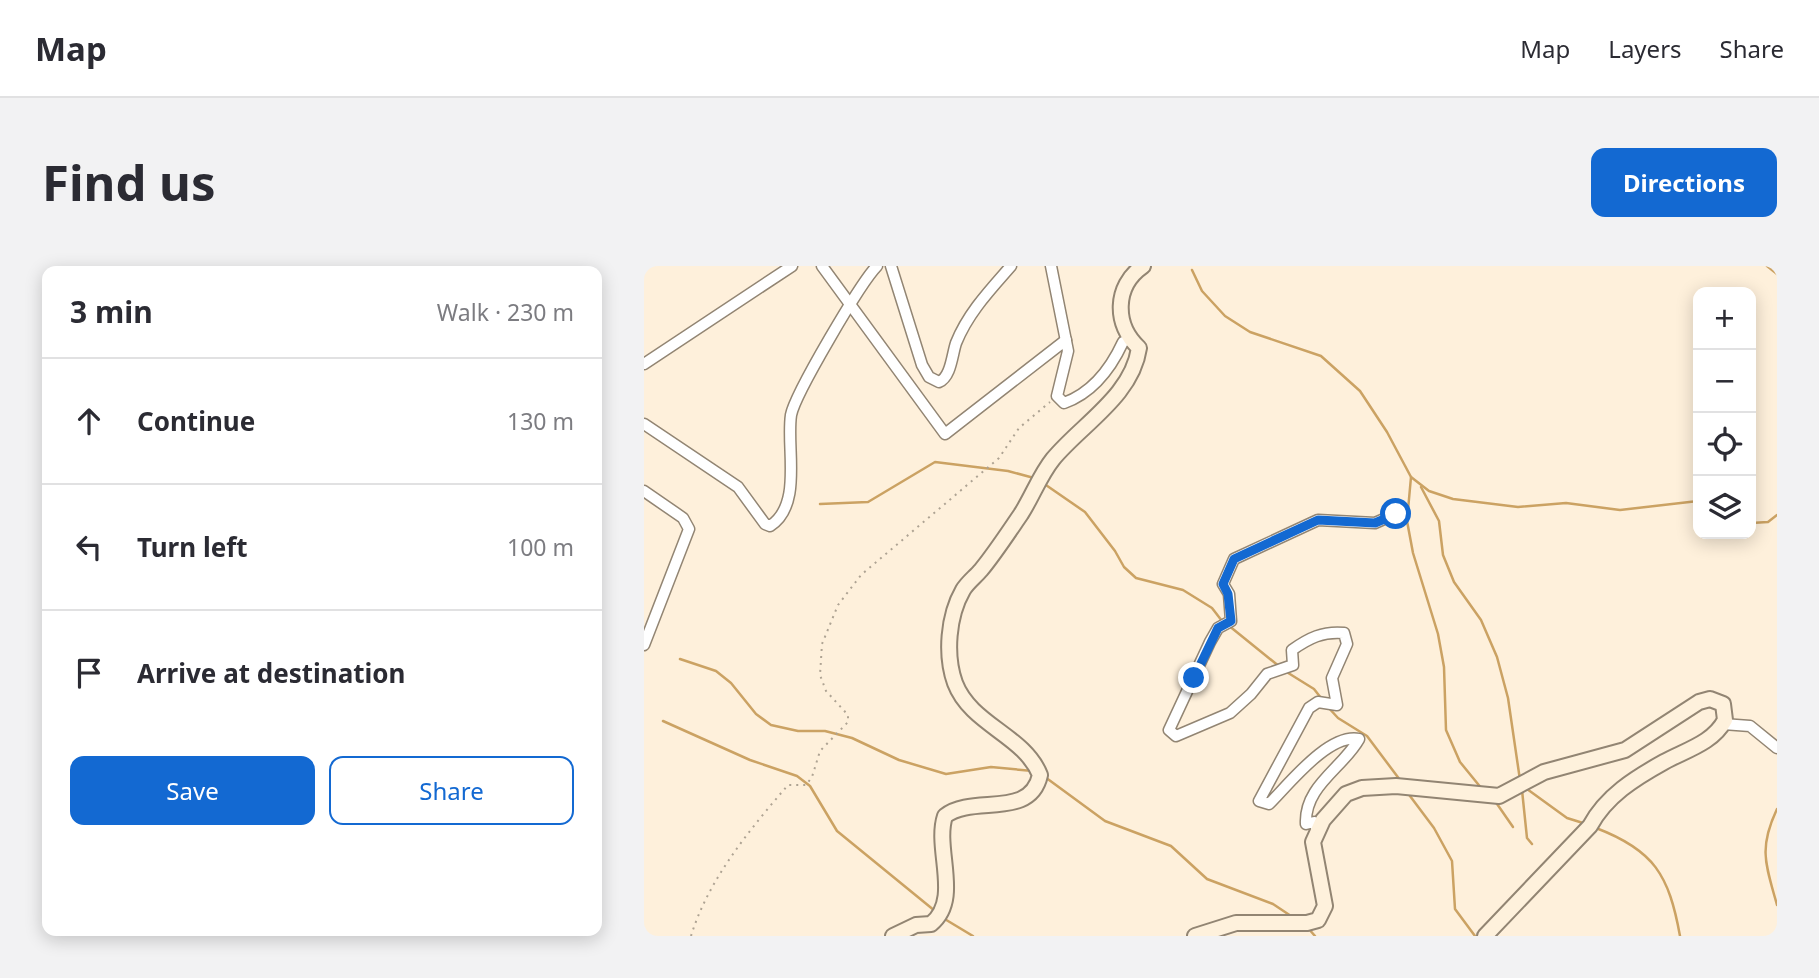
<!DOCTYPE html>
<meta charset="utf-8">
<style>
body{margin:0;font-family:"Noto Sans",sans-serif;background:#f2f2f3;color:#2b2b33}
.controls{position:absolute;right:21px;top:21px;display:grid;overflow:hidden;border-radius:14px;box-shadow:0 4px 18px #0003}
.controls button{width:63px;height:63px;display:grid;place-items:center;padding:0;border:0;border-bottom:2px solid #e1e1e2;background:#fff;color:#2b2b33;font:35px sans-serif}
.stop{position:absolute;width:21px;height:21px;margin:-16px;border:5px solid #1369d2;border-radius:50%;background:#fff}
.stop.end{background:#1369d2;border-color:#fff;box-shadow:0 2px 7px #0008}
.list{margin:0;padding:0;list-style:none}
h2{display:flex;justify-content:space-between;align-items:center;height:91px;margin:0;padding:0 28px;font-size:30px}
h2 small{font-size:23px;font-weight:400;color:#7c7c81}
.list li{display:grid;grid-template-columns:46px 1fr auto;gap:21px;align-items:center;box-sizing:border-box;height:126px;padding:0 28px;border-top:2px solid #e1e1e2}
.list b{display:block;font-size:26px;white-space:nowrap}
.list em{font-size:23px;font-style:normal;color:#7c7c81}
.actions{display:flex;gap:14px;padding:21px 28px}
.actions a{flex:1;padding:16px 0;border:2px solid #1369d2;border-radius:14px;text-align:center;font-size:24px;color:#1369d2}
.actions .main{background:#1369d2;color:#fff}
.icon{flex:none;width:38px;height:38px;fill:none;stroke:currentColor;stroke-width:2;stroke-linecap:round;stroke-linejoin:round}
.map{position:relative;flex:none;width:1133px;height:670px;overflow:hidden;border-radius:14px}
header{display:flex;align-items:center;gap:42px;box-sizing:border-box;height:98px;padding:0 35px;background:#fff;border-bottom:2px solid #e1e1e2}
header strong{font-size:33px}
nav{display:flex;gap:38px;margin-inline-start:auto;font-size:24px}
.intro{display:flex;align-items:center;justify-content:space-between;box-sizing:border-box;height:168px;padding:0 42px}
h1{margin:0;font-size:49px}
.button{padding:18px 32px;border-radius:14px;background:#1369d2;color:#fff;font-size:24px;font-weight:700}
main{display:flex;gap:42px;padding:0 42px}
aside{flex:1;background:#fff;border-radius:14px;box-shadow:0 4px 18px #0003}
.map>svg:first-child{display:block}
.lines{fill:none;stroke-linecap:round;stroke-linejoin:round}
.stream{stroke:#cba263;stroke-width:2.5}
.street-casing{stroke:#928573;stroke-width:13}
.secondary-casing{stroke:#928573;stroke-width:18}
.path{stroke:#aea393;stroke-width:2;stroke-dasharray:2 5;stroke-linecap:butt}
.street{stroke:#fff;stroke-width:10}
.secondary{stroke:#fef1dc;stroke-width:14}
.route{stroke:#1369d2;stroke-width:9}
</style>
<header>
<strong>Map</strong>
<nav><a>Map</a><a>Layers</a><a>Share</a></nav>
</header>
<div class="intro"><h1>Find us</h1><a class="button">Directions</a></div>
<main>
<aside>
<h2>3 min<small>Walk · 230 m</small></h2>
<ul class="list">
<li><svg class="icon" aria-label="ahead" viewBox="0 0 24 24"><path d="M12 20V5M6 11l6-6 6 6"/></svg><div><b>Continue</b></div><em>130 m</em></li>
<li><svg class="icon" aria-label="left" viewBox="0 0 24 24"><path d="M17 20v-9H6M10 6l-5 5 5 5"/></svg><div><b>Turn left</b></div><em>100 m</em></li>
<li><svg class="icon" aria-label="arrive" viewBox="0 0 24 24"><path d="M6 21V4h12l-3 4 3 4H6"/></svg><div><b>Arrive at destination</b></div></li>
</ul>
<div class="actions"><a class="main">Save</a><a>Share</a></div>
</aside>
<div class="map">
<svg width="1133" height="670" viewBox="0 0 1133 670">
<rect width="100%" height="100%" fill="#fef0db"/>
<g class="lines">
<g class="stream">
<path d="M 1123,0 L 1133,8"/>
<path d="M 548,4 L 558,25 L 581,50 L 606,66 L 677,90 L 716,125 L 743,166 L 767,211 L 785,225 L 809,233 L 874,241 L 922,237 L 976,244 L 1054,235"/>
<path d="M 767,211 L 763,255 L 769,287 L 794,368 L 800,401 L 802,464 L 816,496 L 838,523"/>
<path d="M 399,217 L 441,246 L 471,285 L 480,301 L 492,312 L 539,324 L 568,342 L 578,355"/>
<path d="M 777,221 L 795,255 L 799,289 L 810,316 L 837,354 L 853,391 L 864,432 L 876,514"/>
<path d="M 176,238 L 224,236 L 291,196 L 364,205 L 390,212"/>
<path d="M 1107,257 L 1124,256 L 1133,249"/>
<path d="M 584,359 L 636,401"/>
<path d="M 36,393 L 72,405 L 87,417 L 112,448 L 127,459 L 154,465 L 181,465 L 208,472 L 255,494 L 302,508 L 347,501 L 389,505"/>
<path d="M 641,405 L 670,423 L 677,432"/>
<path d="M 683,440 L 694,452 L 723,470 L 756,514"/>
<path d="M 19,455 L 106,494 L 153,510 L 166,520 L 193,565 L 291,645"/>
<path d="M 401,511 L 461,555 L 527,580 L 563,613 L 629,638 L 647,650"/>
<path d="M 883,523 L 923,552 L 939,557"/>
<path d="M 878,524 L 883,572 L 888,578"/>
<path d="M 763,526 L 790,562 L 808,595 L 811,643 L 831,670"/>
<path d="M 851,535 L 869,561"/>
<path d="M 1133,543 C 1114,583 1122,599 1133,639"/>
<path d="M 952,562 C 1010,584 1025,609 1036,670"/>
<path d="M 299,652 L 329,670"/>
<path d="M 664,662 L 671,670"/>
</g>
<defs>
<g id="street">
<path d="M 178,0 L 301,168 L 422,74"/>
<path d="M 247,0 L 278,99 L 285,111 L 295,116 C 307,111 308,89 312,77 C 324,47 346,24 367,0"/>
<path d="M 407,0 L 424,85 L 413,130 L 420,137 C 448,127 467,102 479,76 L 486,73"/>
<path d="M 0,98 L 148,0"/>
<path d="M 0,158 L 94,221 L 121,258 L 126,260 C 159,239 142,182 147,149 C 151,128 217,16 233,0"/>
<path d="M 0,225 L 39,252 L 45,263 L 0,379"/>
<path d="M 1079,458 L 1106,460 L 1133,482"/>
<path d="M 673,564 L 670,556 L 662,558 C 660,520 699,502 715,473 C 685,467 646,517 625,538 L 615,535 L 665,442 L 674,436 L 693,439 L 688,412 L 703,378 L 700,367 C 679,365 665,372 648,384 L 649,399 L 623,408 L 607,428 L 586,447 L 532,470 L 525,464 L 566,376 L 574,362 L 587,355 L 585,328 L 579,318 L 590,293 L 674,254 L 731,257 L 758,245"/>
</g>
<g id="secondary">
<path d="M 249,670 L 272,659 L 287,658 C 318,633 290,583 301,550 C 329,528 386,554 396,509 C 380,469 327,459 311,417 C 301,389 304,350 319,324 C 323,317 331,311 337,304 C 351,287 364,267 377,248 C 388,231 396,209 409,193 C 438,158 488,130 495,82 C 470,59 470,20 499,0"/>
<path d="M 551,670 L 592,657 L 663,657 L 674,654 L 681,640 L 669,576 L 679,554 L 702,528 L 718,522 L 752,520 L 855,530 L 900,506 L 981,484 L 1055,436 L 1066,433 L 1079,438 L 1081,454 C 1069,477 1042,484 1020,496 C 991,512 962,530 946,560 L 841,670"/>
</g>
</defs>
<use href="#street" class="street-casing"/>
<use href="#secondary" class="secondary-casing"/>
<path class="path" d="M 47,670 C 64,614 106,563 144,519 L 162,519 L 168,511 L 176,485 L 204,456 L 204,449 L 182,425 L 176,409 L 178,378 L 194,339 L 217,309 L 355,192 L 375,162 L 406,136"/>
<use href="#street" class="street"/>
<use href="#secondary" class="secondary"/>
</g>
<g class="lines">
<path class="route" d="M 550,412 L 574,362 L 587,355 L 584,328 L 579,318 L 590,293 L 674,254 L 731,257 L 752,248"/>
</g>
</svg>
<div class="controls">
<button>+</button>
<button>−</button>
<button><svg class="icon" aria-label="locate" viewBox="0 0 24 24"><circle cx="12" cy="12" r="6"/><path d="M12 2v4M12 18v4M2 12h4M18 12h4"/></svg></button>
<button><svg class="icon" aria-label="layers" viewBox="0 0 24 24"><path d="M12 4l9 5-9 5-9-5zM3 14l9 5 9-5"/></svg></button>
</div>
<div class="stop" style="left:752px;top:248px"></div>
<div class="stop end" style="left:550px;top:412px"></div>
</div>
</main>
